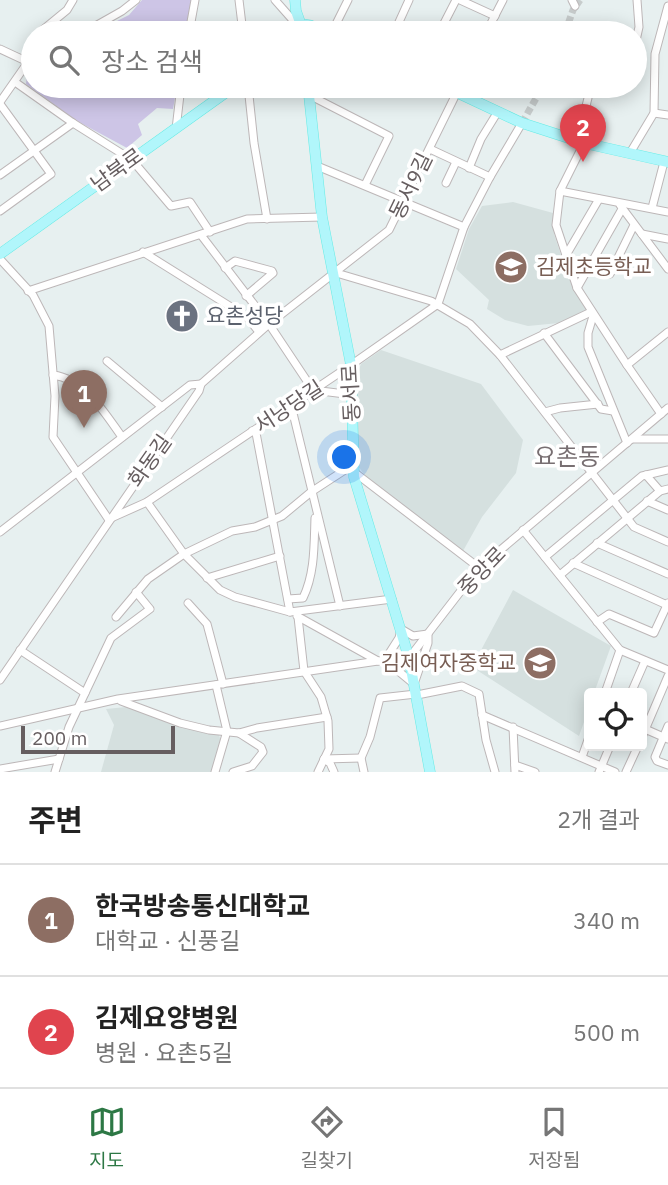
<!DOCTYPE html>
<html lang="ko">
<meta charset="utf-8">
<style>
body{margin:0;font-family:"IBM Plex Sans","Noto Sans KR",sans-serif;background:#f2f2f2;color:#222}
.controls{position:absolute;right:21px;bottom:21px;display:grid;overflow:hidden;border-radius:7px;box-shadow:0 4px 18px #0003}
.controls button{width:63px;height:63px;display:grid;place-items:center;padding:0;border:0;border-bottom:2px solid #e0e0e0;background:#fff;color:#222;font:35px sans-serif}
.scale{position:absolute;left:21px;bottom:18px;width:154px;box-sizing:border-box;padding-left:7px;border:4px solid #665e60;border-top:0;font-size:19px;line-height:24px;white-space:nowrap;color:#665e60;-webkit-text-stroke:5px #fff;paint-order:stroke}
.you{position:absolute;left:345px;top:458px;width:24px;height:24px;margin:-18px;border:5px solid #fff;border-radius:50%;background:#1a73e8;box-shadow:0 0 0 10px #1a73e833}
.badge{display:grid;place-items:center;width:46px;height:46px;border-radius:50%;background:#2d7845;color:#fff;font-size:23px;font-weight:700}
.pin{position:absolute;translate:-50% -58px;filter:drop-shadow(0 2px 4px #0008)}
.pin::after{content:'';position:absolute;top:37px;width:24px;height:21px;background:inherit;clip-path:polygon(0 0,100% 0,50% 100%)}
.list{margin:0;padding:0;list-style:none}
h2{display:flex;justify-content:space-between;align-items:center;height:91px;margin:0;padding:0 28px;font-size:30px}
h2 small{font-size:23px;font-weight:400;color:#767676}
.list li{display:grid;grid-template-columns:46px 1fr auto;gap:21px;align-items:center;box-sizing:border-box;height:112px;padding:0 28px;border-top:2px solid #e0e0e0}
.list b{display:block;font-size:26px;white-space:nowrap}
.list p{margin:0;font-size:23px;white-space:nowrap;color:#767676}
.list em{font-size:23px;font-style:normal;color:#767676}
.icon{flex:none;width:38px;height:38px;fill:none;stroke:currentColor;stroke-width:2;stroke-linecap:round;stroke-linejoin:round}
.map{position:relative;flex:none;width:668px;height:772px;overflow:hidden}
.search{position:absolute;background:#fff;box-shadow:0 4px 18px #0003;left:21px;right:21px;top:21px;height:77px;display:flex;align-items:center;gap:18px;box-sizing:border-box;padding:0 24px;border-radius:38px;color:#767676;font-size:26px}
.sheet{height:315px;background:#fff}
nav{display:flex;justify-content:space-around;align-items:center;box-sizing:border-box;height:98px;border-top:2px solid #e0e0e0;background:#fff;font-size:19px;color:#767676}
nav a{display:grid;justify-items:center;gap:4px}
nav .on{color:#2d7845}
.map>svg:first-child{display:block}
.education{fill:#d5e0df}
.green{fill:#cdc5e6}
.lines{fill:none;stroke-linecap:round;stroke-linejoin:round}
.minor-tunnel{stroke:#c7cccc;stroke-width:7;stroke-dasharray:7 3.5;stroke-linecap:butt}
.minor-casing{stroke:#bdb7b8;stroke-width:9}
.major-casing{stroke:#65ebe5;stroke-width:11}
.minor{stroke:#fff;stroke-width:7}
.major{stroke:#b1f6fb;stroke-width:10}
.labels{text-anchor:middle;stroke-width:7;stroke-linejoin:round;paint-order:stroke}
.street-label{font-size:21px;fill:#665e60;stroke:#fff}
.education-label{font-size:21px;fill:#785e54;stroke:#fff;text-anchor:start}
.worship-label{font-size:21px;fill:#5b616d;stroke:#fff;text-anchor:start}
.quarter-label{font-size:24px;fill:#786f72;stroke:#fff}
</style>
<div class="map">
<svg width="668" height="772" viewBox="0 0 668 772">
<rect width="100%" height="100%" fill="#e7f0f0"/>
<g class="education">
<path d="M 513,202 L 553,213 L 554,234 L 564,264 L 587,310 L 559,323 L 528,326 L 505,320 L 487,309 L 489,300 L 456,269 L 469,229 L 482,206 Z"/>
<path d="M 381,350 L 481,384 L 523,440 L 516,473 L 482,517 L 463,551 L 367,478 L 358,466 L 357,375 L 361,364 Z"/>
<path d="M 513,590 L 611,646 L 594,693 L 589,693 L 589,708 L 579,736 L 472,667 Z"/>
<path d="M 126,707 L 183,727 L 219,735 L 221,741 L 212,772 L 101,772 L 114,725 L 106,709 Z"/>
</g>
<g class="green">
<path d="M 142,0 L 191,0 L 186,33 L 93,33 L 129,15 Z"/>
<path d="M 33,66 L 33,86 L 177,86 L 173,109 L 157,108 L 138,124 L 142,135 L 127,148 L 77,121 L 26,84 L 27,75 Z"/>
</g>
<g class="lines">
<g class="minor-tunnel">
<path d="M 565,33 L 573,10 L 580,0"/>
<path d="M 522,123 L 543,86"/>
</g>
<defs>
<g id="minor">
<path d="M 239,0 L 243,33"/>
<path d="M 275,0 L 298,26"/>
<path d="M 460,0 L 495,16"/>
<path d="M 572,0 L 575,6"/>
<path d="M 332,32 L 348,0"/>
<path d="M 39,33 L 67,10 L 73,0"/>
<path d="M 83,33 L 122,11 L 136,0"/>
<path d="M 189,33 L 195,0"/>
<path d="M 394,33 L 409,0"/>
<path d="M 439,33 L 456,0"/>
<path d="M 486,33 L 503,0"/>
<path d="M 635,45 L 639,27 L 637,0"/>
<path d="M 0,49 L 28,62 L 31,60"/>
<path d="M 15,82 L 73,123 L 132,160 L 171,206 L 190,202 L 210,232"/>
<path d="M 248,86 L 254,143 L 267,219"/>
<path d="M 309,95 L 389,136 L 365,185"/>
<path d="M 0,102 L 28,62 L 33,47"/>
<path d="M 0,104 L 51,174 L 0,211"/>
<path d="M 654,113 L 668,115"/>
<path d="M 176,129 L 181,86"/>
<path d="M 578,141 L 588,115 L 585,110 L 588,98 L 585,86"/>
<path d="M 584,143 L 560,191 L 556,225 L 577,288 L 627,365 L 661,414"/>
<path d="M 430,149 L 490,177"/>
<path d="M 630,153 L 654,113 L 655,54 L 668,6"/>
<path d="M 317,166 L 464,227"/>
<path d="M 469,168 L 481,139 L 497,113"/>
<path d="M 0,175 L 73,123"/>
<path d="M 446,183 L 456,162"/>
<path d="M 560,191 L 668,212"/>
<path d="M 620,205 L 668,269"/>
<path d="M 652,208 L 664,162"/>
<path d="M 642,234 L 668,239"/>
<path d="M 201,235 L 269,324 L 313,390 L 353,395"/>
<path d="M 143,252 L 247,317 L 259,332"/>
<path d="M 565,257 L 599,199"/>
<path d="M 0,259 L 33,295 L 49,326 L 55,396 L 53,437 L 109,520"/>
<path d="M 591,264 L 610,274 L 634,225"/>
<path d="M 225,268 L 235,261 L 272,271 L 273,273 L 246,296"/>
<path d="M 333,272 L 431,301 L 470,324 L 500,355 L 634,527 L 668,542"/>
<path d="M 577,288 L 622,209"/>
<path d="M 28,291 L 247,219 L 322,217"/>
<path d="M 593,316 L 588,333 L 588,347 L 627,443"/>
<path d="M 544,333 L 601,409 L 613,411"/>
<path d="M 500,355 L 591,312"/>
<path d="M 107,361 L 162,407"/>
<path d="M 627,365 L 668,332"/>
<path d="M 53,375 C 85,379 104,412 122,437"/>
<path d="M 291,405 L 340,606"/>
<path d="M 545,412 L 560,408 L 598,404"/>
<path d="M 252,431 L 256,433 L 290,612"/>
<path d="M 633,439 L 668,439"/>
<path d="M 354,472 L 482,570"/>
<path d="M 646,475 L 660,491"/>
<path d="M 647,501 L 668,510"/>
<path d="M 147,502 L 184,554 L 220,590 L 235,597 L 290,612 L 392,599"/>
<path d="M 109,519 L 147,502 L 351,365 L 438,304 L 464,227 L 490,177 L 522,123"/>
<path d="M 523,530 L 620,650 L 668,670"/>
<path d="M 0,532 L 190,385 L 201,384"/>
<path d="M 597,543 L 668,574"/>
<path d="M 545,557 L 642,476 L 668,470"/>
<path d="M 573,563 L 667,605"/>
<path d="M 560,575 L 660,491 L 668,489"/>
<path d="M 207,578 L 280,556"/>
<path d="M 288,599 L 303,598 C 315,573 314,545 315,518"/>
<path d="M 188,603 L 207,624 L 223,684"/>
<path d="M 297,616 L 378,661"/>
<path d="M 116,617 L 148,579 L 184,554 L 232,531 L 255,527 L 282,516 L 311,492 L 354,464"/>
<path d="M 298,617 L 304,671 L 321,697 L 328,721 L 329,749 L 318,772"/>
<path d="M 597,622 L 609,614 L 654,633 L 668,603"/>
<path d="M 401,629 L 413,636 L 428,634 L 428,643 L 414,684 L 385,660 L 399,638 Z"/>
<path d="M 20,650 L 85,693"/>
<path d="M 0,680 L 199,391 L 201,384 L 269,324 L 389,230 L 460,86"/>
<path d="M 605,693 L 620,650"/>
<path d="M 631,693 L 645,661"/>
<path d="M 417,695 L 462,686 L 479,694 L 486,740 L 495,772"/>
<path d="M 121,701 L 180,723 L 209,730 L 239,733 L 257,728 L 327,717"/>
<path d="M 482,715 L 615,772"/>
<path d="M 0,726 L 118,699 L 378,661 L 409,658 L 460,592 L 497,553 L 668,408"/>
<path d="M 668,726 L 655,757 L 657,761 L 668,765"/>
<path d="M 513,727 L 515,772"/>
<path d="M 645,729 L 668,739"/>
<path d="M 642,737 L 668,676"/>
<path d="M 582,757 L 589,737"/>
<path d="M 324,759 L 361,758"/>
<path d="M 324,759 L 330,763 L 334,772"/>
<path d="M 515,765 L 535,772"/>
<path d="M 0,769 L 59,759"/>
<path d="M 55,772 L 69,727 L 111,638 L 150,609 L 136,592"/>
<path d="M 215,772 L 227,731 L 216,685"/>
<path d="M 233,772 L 252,766 L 263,752 L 261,747 L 239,733"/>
<path d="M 364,772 L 361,758 L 370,737 L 380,698 L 416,694"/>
<path d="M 599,772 L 610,746"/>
<path d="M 626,772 L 638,746"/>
</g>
<g id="major">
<path d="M 295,0 L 296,11 L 301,25"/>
<path d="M 293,33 C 300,22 313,22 319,33"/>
<path d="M 322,33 L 326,31 L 335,33"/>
<path d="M 308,86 L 322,217 L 351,365 L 354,477 L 409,658 L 430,772"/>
<path d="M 443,86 L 522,123 L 584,143 L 668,162"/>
<path d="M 0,254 L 235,86"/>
</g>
</defs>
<use href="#minor" class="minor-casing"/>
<use href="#major" class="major-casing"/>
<use href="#minor" class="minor"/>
<use href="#major" class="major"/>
</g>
<defs>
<symbol id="school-disc" viewBox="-11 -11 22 22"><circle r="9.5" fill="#8d6e63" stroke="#fff"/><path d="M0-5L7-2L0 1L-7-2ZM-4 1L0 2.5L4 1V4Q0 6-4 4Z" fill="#fff"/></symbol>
<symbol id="church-disc" viewBox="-11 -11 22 22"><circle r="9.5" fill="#6b7280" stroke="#fff"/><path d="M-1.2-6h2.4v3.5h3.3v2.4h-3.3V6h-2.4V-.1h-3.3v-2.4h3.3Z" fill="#fff"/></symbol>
</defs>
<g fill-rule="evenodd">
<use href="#school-disc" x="492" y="248" width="38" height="38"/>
<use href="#church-disc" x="163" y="297" width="38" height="38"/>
<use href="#school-disc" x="521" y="644" width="38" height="38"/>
</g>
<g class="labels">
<g class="street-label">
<text transform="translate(117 170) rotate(-36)" y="7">남북로</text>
<text transform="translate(411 186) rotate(-64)" y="7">동서9길</text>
<text transform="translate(351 393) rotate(-93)" y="7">동서로</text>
<text transform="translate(289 407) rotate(-33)" y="7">서낭당길</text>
<text transform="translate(150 461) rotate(-55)" y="7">화동길</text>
<text transform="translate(482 571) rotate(-46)" y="7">중앙로</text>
</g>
<g class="education-label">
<text x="536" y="274">김제초등학교</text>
<text x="516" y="670" text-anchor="end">김제여자중학교</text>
</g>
<g class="worship-label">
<text x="206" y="323">요촌성당</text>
</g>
<g class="quarter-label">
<text x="567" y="465">요촌동</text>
</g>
</g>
</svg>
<div class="controls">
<button><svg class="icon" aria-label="locate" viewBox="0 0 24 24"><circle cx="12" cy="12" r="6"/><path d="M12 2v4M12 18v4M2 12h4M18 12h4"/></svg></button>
</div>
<div class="scale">200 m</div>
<div class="you"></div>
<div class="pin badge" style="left:84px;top:428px;background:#8d6e63">1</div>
<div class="pin badge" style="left:583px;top:162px;background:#e0444e">2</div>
<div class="search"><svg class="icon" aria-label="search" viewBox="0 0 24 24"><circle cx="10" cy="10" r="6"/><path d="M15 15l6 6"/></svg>장소 검색</div>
</div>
<section class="sheet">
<h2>주변<small>2개 결과</small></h2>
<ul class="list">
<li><span class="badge" style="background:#8d6e63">1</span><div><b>한국방송통신대학교</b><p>대학교 · 신풍길</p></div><em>340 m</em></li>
<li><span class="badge" style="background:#e0444e">2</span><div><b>김제요양병원</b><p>병원 · 요촌5길</p></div><em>500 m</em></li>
</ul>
</section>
<nav>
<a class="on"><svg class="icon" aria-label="map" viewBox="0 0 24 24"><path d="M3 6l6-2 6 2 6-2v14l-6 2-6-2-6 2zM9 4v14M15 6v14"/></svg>지도</a>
<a><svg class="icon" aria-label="directions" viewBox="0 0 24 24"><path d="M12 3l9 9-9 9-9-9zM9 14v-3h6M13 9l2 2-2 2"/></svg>길찾기</a>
<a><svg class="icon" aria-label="saved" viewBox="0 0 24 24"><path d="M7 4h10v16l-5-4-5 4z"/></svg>저장됨</a>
</nav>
